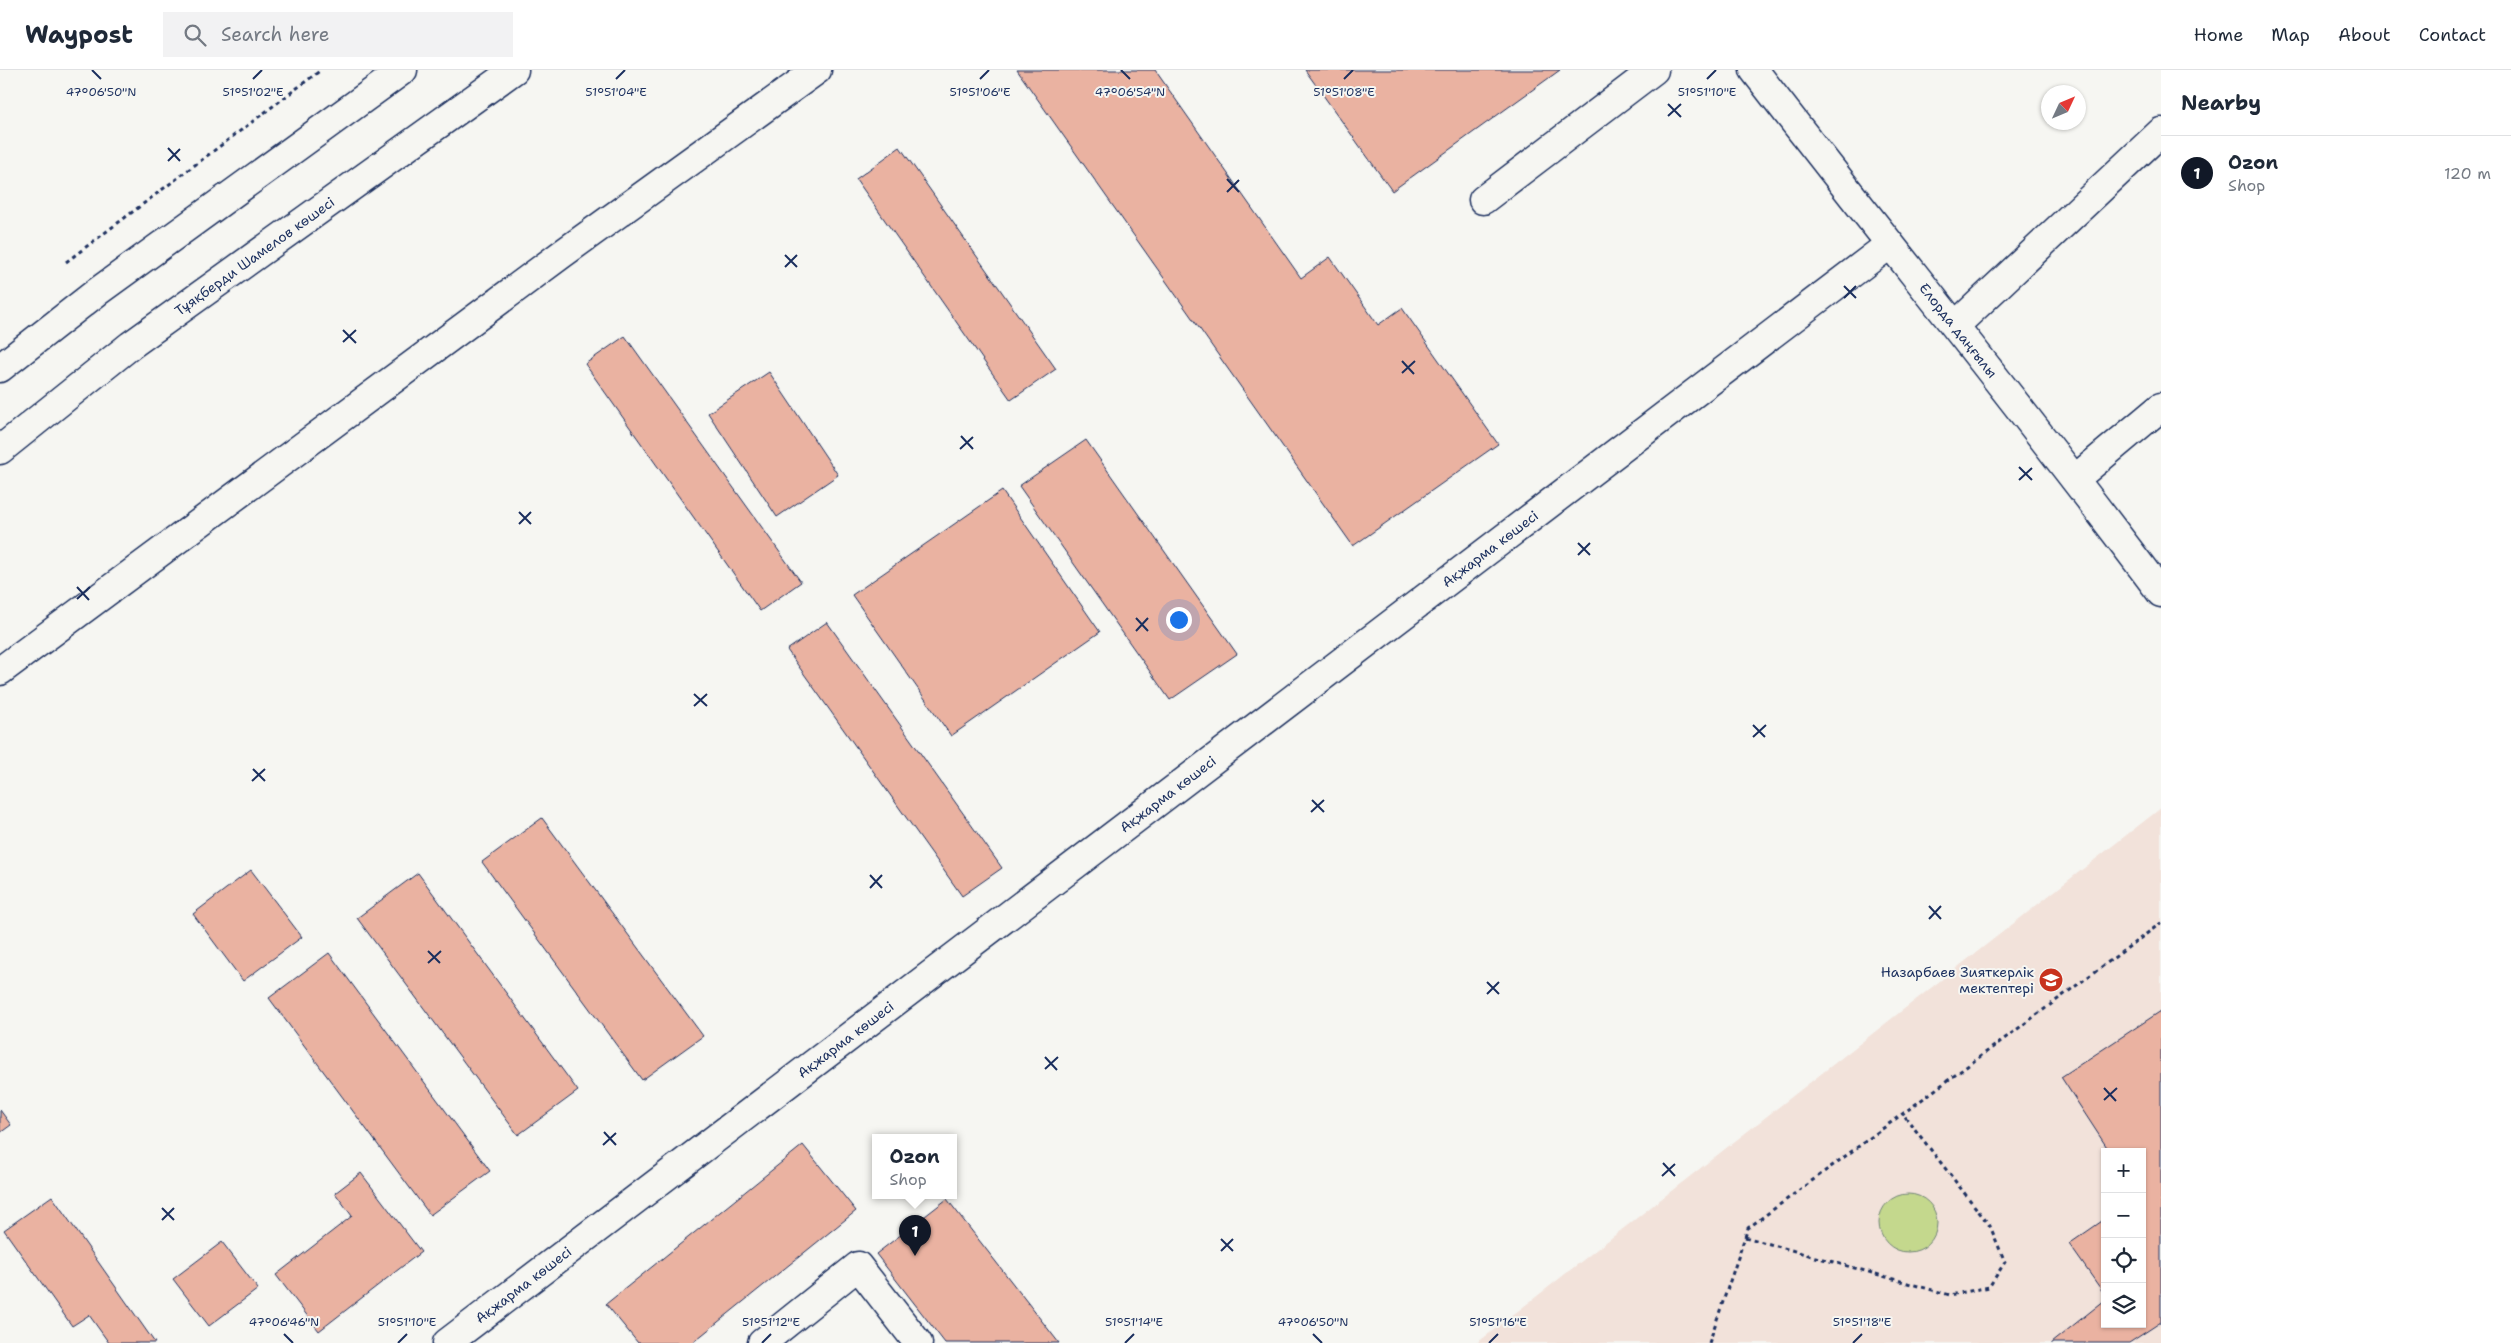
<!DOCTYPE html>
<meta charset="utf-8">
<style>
body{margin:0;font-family:"Shantell Sans",sans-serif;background:#f2f2f3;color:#1f2937}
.controls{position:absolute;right:15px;bottom:15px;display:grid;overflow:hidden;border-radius:0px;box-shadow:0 1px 4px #0004}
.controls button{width:45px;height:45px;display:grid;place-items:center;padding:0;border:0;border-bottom:1px solid #e0e1e3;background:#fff;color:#1f2937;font:25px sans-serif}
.compass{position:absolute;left:2041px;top:15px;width:45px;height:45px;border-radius:50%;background:#fff;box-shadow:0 1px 4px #0004;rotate:46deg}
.you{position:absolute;left:1178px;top:549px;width:18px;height:18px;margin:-12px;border:4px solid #fff;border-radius:50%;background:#1a73e8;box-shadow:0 0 0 8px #1a73e833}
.badge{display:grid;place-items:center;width:32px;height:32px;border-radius:50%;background:#111827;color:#fff;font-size:16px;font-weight:700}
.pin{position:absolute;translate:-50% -41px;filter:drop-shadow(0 1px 2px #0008)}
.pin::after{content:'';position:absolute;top:26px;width:18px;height:15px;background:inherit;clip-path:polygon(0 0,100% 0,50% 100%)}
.popup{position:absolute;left:872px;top:1064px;width:85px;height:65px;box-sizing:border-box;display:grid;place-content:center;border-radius:0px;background:#fff;filter:drop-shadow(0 1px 4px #0005);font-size:16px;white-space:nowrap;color:#747a83}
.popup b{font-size:19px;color:#1f2937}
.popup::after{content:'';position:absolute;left:50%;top:100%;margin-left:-10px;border:10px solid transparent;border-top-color:#fff}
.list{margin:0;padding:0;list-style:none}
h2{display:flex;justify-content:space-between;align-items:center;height:65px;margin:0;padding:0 20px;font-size:21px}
h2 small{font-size:16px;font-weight:400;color:#747a83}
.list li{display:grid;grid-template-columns:32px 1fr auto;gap:15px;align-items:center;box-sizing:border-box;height:75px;padding:0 20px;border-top:1px solid #e0e1e3}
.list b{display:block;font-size:19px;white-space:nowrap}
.list p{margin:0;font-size:16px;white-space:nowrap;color:#747a83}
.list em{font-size:16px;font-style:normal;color:#747a83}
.icon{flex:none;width:28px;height:28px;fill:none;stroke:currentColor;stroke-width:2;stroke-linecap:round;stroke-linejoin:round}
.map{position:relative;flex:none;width:2161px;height:1273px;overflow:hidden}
header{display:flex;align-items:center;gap:30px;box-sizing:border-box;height:70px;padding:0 25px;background:#fff;border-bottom:1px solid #e0e1e3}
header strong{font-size:24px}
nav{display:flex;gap:28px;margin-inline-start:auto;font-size:18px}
.search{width:350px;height:45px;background:#f2f2f3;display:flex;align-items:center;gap:12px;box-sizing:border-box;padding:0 18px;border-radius:0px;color:#747a83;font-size:19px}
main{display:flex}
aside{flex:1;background:#fff}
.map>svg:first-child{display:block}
.built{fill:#f2e2da;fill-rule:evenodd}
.green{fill:#c4d88d;stroke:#708476}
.building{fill:#eab2a1;stroke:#1b2f5e}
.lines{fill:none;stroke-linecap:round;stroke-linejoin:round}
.minor-casing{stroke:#1b2f5e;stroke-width:31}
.path{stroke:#1b2f5e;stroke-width:3;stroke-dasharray:4 4;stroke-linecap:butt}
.minor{stroke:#f6f6f2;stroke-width:28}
.ticks{fill:none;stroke:#1b2f5e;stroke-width:2}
.labels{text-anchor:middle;stroke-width:4;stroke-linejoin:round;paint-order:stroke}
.street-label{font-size:14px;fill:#1b2f5e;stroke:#f6f6f2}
.poi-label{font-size:14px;fill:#1b2f5e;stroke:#f6f6f2;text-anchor:end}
.ticks-label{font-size:12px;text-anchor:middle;fill:#1b2f5e;stroke:#f6f6f2;stroke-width:4;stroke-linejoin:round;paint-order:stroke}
</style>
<header>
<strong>Waypost</strong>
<div class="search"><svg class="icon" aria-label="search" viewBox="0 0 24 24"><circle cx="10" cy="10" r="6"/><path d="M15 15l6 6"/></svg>Search here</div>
<nav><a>Home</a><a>Map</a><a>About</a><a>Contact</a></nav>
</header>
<main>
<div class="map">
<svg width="2161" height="1273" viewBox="0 0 2161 1273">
<rect width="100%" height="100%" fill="#f6f6f2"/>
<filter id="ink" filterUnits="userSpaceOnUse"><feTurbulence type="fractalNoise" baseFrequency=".02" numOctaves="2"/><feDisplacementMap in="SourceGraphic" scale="10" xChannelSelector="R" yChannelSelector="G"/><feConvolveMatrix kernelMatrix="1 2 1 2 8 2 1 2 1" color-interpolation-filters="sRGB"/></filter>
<g filter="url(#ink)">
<path class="built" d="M 2161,738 L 2161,1273 L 1477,1273 ZM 2105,1082 L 2142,1082 L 2142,1254 L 2105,1254 Z"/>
<circle class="green" cx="1908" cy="1153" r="29"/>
<g class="building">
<path d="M 1017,0 L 1155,0 L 1301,208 L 1330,187 L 1378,255 L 1402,238 L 1498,374 L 1353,476 Z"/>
<path d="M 1305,0 L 1560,0 L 1392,121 Z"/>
<path d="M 900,77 L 1056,299 L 1011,330 L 856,109 Z"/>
<path d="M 625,266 L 801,512 L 760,541 L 585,294 Z"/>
<path d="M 769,302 L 838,405 L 777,447 L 708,343 Z"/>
<path d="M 1086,370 L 1237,584 L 1170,630 L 1019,416 Z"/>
<path d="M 1002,421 L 1100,562 L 951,666 L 852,525 Z"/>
<path d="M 827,552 L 1002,798 L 962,826 L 787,580 Z"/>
<path d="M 542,748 L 703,966 L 642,1010 L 482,792 Z"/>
<path d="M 251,800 L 302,867 L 243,911 L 193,844 Z"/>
<path d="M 418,803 L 578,1021 L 518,1065 L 357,848 Z"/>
<path d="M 329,883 L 490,1101 L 430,1145 L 269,928 Z"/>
<path d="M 2161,941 L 2161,1252 L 2129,1273 L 2051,1273 L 2105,1230 L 2105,1254 L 2142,1254 L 2142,1082 L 2110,1082 L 2061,1007 Z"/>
<path d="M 0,1040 L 11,1055 L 0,1063 Z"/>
<path d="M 803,1075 L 856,1141 L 692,1273 L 638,1273 L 606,1234 Z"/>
<path d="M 361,1103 L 421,1182 L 319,1261 L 276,1205 L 352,1146 L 335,1123 Z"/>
<path d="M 52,1126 L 155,1273 L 109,1273 L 89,1245 L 72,1256 L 4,1160 Z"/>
<path d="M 947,1129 L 1059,1273 L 945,1273 L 876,1184 Z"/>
<path d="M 2105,1149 L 2105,1225 L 2069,1174 Z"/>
<path d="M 222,1172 L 258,1219 L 209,1256 L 173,1209 Z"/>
</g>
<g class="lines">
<defs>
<g id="minor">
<path id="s1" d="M 1754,0 C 1889,175 2029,346 2161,523"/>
<path d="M 1483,130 L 1654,0"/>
<path d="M 1956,255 L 2161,62"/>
<path d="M 0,298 L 97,222 L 403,0"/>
<path id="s2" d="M 0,380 L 131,275 L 514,0"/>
<path d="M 2075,409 L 2161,337"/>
<path d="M 0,601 L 562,184 L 817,0"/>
<path id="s3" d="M 447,1273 L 1889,175"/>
<path d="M 762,1273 L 858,1196 L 918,1273"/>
</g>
</defs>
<use href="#minor" class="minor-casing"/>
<g class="path">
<path d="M 66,192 L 321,0"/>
<path d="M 1745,1167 L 1950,1225 L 1989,1217 L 2005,1192 L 1990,1156 L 1903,1044"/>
<path d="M 1709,1273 L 1748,1158 L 2161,853"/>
</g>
<use href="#minor" class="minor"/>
</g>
</g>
<path class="ticks" d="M 92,0 L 101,9M 1121,0 L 1130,9M 253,9 L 262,0M 616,9 L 625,0M 980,9 L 989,0M 1344,9 L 1353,0M 1707,9 L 1716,0M 1668,34 L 1681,47M 1668,46 L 1681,34M 168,78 L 180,91M 168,91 L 180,79M 1227,109 L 1239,122M 1227,122 L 1239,110M 785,185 L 797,197M 785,197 L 797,185M 1844,216 L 1856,228M 1844,228 L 1856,216M 343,260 L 356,273M 343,272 L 356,260M 1402,291 L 1414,304M 1402,303 L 1415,291M 961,366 L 973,379M 960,379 L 973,367M 2019,397 L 2032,410M 2019,410 L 2032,398M 519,442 L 531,454M 519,454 L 531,442M 1578,473 L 1590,485M 1578,485 L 1590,473M 77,517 L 89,530M 77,529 L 90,517M 1136,548 L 1148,561M 1136,561 L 1148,548M 694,624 L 707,636M 694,636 L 707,624M 1753,655 L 1765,667M 1753,667 L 1766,655M 253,699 L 265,711M 252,711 L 265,699M 1312,730 L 1324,742M 1311,742 L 1324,730M 870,805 L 882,818M 870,818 L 882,805M 1929,836 L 1941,849M 1929,849 L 1941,836M 428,881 L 440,893M 428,893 L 441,881M 1487,912 L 1499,924M 1487,924 L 1499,912M 1045,987 L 1057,1000M 1045,999 L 1058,987M 2104,1018 L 2116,1031M 2104,1030 L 2117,1018M 604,1062 L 616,1075M 603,1075 L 616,1063M 1663,1093 L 1675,1106M 1662,1106 L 1675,1094M 162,1138 L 174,1150M 162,1150 L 174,1138M 1221,1169 L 1233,1181M 1221,1181 L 1233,1169M 284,1264 L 293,1273M 1313,1264 L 1322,1273M 398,1273 L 407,1264M 762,1273 L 771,1264M 1125,1273 L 1134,1264M 1489,1273 L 1498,1264M 1853,1273 L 1862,1264"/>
<defs>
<symbol id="school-disc" viewBox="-11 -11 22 22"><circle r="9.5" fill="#c8321e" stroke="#f6f6f2"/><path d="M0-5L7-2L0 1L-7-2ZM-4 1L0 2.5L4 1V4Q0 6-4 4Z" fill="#fff"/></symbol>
</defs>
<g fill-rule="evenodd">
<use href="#school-disc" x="2037" y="896" width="28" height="28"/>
</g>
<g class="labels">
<g class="street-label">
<text dy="5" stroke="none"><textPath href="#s2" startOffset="320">Тұяқберди Шамелов көшесі</textPath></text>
<text dy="5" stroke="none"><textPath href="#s1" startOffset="331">Елорда даңғылы</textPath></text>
<text dy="5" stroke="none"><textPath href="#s3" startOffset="1311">Ақжарма көшесі</textPath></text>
<text dy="5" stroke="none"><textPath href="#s3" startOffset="906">Ақжарма көшесі</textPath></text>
<text dy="5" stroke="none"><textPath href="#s3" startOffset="501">Ақжарма көшесі</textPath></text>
<text dy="5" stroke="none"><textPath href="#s3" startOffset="96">Ақжарма көшесі</textPath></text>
</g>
<g class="poi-label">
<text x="2034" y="907">Назарбаев Зияткерлік<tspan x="2034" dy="16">мектептері</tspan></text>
</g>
</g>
<g class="ticks-label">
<text x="253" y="26">51°51'02"E</text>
<text x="616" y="26">51°51'04"E</text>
<text x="980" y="26">51°51'06"E</text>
<text x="1344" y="26">51°51'08"E</text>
<text x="1707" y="26">51°51'10"E</text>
<text x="101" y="26">47°06'50"N</text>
<text x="1130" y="26">47°06'54"N</text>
<text x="284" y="1256">47°06'46"N</text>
<text x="1313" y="1256">47°06'50"N</text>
<text x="407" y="1256">51°51'10"E</text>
<text x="771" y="1256">51°51'12"E</text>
<text x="1134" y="1256">51°51'14"E</text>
<text x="1498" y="1256">51°51'16"E</text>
<text x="1862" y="1256">51°51'18"E</text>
</g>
</svg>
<div class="controls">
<button>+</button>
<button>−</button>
<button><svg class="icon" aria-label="locate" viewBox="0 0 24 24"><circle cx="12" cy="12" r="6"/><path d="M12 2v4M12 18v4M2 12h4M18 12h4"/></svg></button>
<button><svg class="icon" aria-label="layers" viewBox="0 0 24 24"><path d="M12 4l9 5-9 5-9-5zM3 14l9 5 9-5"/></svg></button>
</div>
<svg class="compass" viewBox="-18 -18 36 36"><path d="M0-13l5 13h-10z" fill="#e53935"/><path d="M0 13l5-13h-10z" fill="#747a83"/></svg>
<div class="you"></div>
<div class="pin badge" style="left:915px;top:1186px">1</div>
<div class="popup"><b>Ozon</b>Shop</div>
</div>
<aside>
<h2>Nearby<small></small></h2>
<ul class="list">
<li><span class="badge">1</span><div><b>Ozon</b><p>Shop</p></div><em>120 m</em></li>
</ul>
</aside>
</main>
